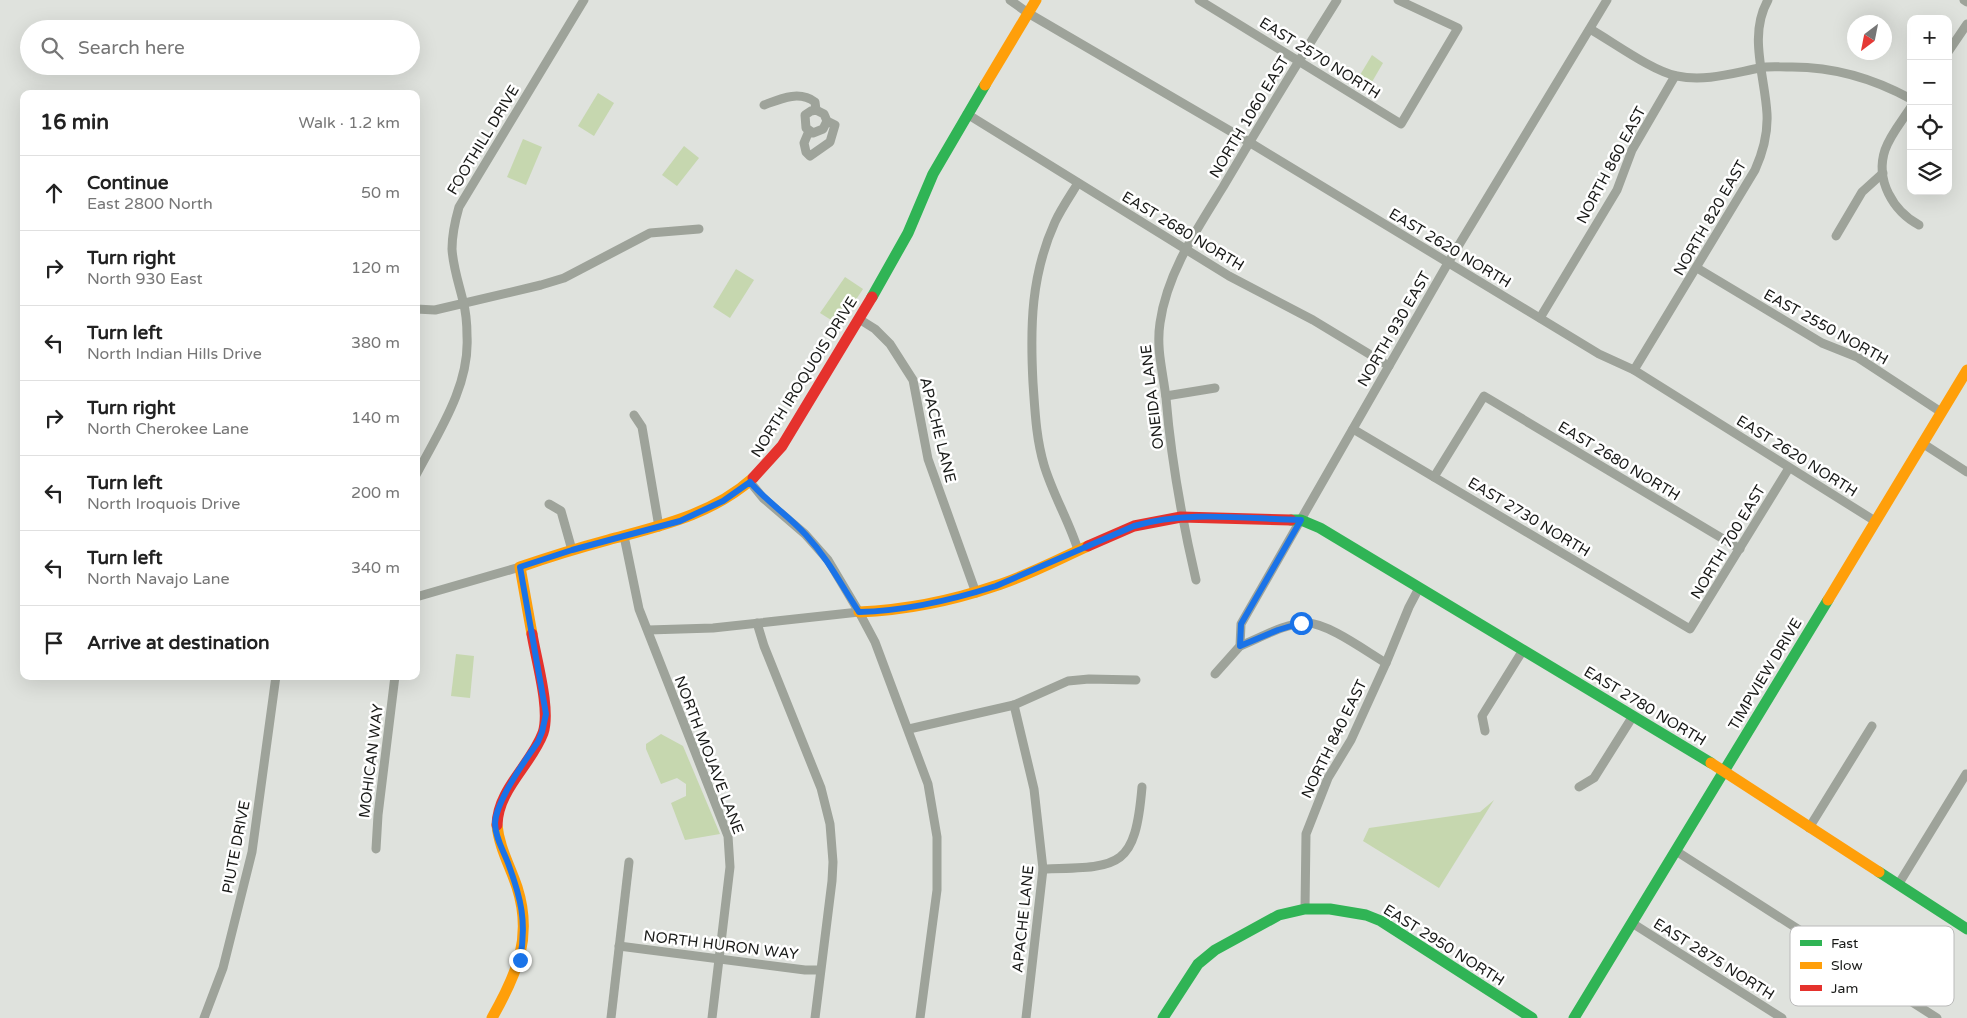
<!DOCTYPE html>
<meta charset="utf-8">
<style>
body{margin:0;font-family:"Varela Round",sans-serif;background:#f6f6f6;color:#222}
.controls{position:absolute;right:15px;top:15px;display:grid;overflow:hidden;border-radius:10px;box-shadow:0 5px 20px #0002}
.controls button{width:45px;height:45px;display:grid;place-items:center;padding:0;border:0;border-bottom:1px solid #e0e0e0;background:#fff;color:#222;font:25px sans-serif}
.compass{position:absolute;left:1847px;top:15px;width:45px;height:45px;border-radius:50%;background:#fff;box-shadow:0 5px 20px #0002;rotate:212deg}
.stop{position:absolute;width:15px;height:15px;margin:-11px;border:4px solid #1a73e8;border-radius:50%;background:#fff}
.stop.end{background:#1a73e8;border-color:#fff;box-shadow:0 1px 5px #0008}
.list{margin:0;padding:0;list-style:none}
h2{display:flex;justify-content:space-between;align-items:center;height:65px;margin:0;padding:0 20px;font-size:21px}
h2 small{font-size:16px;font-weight:400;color:#767676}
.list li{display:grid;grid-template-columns:32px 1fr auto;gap:15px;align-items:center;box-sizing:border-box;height:75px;padding:0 20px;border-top:1px solid #e0e0e0}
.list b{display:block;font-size:19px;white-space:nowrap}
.list p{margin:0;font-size:16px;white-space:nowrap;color:#767676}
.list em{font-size:16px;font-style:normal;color:#767676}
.icon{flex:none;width:28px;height:28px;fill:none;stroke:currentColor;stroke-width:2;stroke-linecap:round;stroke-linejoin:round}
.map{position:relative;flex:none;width:1967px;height:1018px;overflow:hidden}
.search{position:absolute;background:#fff;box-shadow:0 5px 20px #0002;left:20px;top:20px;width:400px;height:55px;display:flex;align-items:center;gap:12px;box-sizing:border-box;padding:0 18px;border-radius:28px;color:#767676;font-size:19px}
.panel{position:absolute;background:#fff;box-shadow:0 5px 20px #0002;left:20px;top:90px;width:400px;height:590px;border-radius:10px}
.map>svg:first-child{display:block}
.green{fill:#c6d7af}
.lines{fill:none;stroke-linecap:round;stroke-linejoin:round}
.street{stroke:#9ea39a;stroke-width:9}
.fast{stroke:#30b455;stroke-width:11}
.slow{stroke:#ff9f0a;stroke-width:11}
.jam{stroke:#e5322d;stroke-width:11}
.route{stroke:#1a73e8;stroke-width:6}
.labels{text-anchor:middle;stroke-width:5;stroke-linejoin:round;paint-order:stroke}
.street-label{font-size:15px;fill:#191a18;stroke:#fff}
.key{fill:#fff;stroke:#bababa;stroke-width:1}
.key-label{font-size:14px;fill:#191a18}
</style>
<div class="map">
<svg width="1967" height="1018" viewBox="0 0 1967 1018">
<rect width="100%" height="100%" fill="#dfe2dd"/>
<g class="green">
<path d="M 1372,55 L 1383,63 L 1369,87 L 1357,80 Z"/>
<path d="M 598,93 L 614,103 L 594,136 L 578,126 Z"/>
<path d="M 523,139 L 542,147 L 526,185 L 507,177 Z"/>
<path d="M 684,146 L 699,158 L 677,186 L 662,175 Z"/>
<path d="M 736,269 L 754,280 L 730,318 L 713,307 Z"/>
<path d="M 845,277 L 863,289 L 839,325 L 820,313 Z"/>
<path d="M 456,654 L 474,656 L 470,698 L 451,696 Z"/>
<path d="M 661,734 L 683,746 L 720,834 L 685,840 L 671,803 L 686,796 L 686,784 L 677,778 L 661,784 L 646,749 L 646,744 Z"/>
<path d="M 1494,800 L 1439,888 L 1363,841 L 1369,828 L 1480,812 Z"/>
</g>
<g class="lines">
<g class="street">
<path d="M 1010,0 L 1028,13 L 1249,142 L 1599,354 L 1634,370 L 1875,521"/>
<path d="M 1199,0 L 1401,124 L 1458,28 L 1398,0"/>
<path d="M 1964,0 L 1967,2"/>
<path d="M 1590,29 C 1613,42 1652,71 1677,76 C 1705,82 1733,73 1760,68 C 1768,66 1778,67 1787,67 C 1832,66 1871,77 1911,99"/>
<path d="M 1948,52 L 1967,24"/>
<path d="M 764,105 C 780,99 799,90 815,102 L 816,110"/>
<path d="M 1911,107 C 1902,121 1890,135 1885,150 C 1875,180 1893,211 1919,225"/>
<path d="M 967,114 L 1229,276 L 1313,320 L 1389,366"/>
<path d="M 809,131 L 804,143 L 806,152 L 810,156 L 830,142 L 835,125 L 827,121 L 824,114 L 816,110 L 811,111 L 805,115 L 806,128 L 813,133 L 823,129 L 827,121"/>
<path d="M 1836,236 L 1862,192 L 1883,173"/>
<path d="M 1697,268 L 1822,343 L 1857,357 L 1941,412"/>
<path d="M 416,309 L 435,310 L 541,285 L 564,278 L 650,233 L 699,229"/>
<path d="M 1540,318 L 1617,190 L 1632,150 L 1675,76"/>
<path d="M 859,319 L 875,329 L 890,344 L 913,380 L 928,459 L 976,593"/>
<path d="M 1634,370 L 1755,170 C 1763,152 1768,134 1767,114 C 1765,76 1748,35 1768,0"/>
<path d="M 1166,396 L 1215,388"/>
<path d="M 634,415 L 642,427 L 659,527"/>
<path d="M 1353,429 L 1690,629 L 1789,468"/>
<path d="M 1922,443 L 1967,472"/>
<path d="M 416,475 C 438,433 470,386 467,336 C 467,324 466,312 463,301 C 459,284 453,267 452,249 C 452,234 455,221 459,207 L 584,0"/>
<path d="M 1434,477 L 1484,396 L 1740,549"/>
<path d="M 750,482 L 763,498 L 805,534 L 828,560 L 859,612 L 875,642 L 928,784 L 937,837 L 937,890 L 920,1018"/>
<path d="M 549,504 L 561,511 L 572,550"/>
<path d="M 624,536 L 639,609 L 728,836 L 730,867 L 712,1018"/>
<path d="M 1078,550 C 1069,521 1053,495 1044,465 C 1036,438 1035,411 1033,383 C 1030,326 1031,275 1055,222 C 1061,209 1070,196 1078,183"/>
<path d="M 1196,580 C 1182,520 1171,459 1166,398 C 1163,372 1156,349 1160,323 C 1167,273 1197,229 1223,187 C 1260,124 1298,62 1337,0"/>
<path d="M 416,597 L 520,567"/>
<path d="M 757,623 L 764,646 L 821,788 L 830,824 L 833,862 L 832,881 L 815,1018"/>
<path d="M 648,630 L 713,628 L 859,612"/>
<path d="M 1240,646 C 1260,638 1285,623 1307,623 C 1328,623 1367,652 1386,663"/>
<path d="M 1215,674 L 1240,646 L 1241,624 L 1448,263 L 1607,0"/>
<path d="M 1014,705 L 1034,789 L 1043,869 L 1026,1018"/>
<path d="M 909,729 L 1014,705 L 1068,681 L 1089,679 L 1136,680"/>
<path d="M 1485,731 L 1482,716 L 1523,650"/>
<path d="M 1579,787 L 1594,778 L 1633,716"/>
<path d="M 1809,828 L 1872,726"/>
<path d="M 376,849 L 378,815 L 395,676"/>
<path d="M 1676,851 L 1937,1018"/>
<path d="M 1043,869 C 1119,867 1135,870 1142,787"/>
<path d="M 1898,885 L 1966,774"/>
<path d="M 1305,909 L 1306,834 L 1328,778 L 1351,740 L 1386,663 L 1409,607 L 1419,588"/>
<path d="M 1632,923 L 1782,1018"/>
<path d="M 619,946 L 805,970 L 820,970"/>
<path d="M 204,1018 L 223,968 L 252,852 L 276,676"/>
<path d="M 611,1018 L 629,862"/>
</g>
<g class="fast">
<path d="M 872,297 L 908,233 L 933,174 L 985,85"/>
<path d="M 1291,520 L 1301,520 L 1320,528 L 1711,763"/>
<path d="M 1879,872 L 1967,929"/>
<path d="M 1163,1018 L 1198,964 L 1215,950 L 1279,915 L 1305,909 L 1330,909 L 1366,915 L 1381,921 L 1532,1018"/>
<path d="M 1574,1018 L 1828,600"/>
</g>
<g class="slow">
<path d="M 985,85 L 1036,0"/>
<path d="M 1828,600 L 1967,370"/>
<path d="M 859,612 C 905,610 951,601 995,586 C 1027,576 1057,560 1088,546"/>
<path d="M 532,634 L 520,567 C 549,557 578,548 608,540 C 659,526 712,515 753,478"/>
<path d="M 1711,763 L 1879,872"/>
<path d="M 492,1018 C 517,974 533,937 517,887 C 510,866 499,847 497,825"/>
</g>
<g class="jam">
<path d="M 753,478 L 782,446 L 872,297"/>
<path d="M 1088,546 L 1134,526 L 1181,517 L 1291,520"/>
<path d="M 497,825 C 498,789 531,765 543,733 C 551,710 536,659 532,634"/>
</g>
</g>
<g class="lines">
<path class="route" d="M 520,960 C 527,922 521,898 508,863 C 503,850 495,837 495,823 C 496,802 525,760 538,742 L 542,732 L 546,714 L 520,567 L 572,550 L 680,521 L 723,501 L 750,482 C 767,502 789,516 806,535 C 829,560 841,585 859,612 C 906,611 952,600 996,586 L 1134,526 C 1188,510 1246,519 1301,520 L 1241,624 L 1240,646 L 1278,630 L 1301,623"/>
</g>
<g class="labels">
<g class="street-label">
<text transform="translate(1320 58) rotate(32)" y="5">EAST 2570 NORTH</text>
<text transform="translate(1249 117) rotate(-59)" y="5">NORTH 1060 EAST</text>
<text transform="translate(483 140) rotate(-59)" y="5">FOOTHILL DRIVE</text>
<text transform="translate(1611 165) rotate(-62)" y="5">NORTH 860 EAST</text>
<text transform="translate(1710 218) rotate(-60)" y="5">NORTH 820 EAST</text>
<text transform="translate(1183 231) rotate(31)" y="5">EAST 2680 NORTH</text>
<text transform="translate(1450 248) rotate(31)" y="5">EAST 2620 NORTH</text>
<text transform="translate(1826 327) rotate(29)" y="5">EAST 2550 NORTH</text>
<text transform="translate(1394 329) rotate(-60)" y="5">NORTH 930 EAST</text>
<text transform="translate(804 377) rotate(-58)" y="5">NORTH IROQUOIS DRIVE</text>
<text transform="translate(1152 397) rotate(-97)" y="5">ONEIDA LANE</text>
<text transform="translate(938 430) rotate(76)" y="5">APACHE LANE</text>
<text transform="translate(1797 456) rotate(32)" y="5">EAST 2620 NORTH</text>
<text transform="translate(1619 461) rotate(31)" y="5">EAST 2680 NORTH</text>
<text transform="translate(1529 517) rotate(31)" y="5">EAST 2730 NORTH</text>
<text transform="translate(1728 542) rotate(-59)" y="5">NORTH 700 EAST</text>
<text transform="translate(1765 674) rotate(-59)" y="5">TIMPVIEW DRIVE</text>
<text transform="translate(1645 706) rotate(31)" y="5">EAST 2780 NORTH</text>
<text transform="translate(1334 739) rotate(-64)" y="5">NORTH 840 EAST</text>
<text transform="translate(709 755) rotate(69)" y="5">NORTH MOJAVE LANE</text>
<text transform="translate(371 761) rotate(-83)" y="5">MOHICAN WAY</text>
<text transform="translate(236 847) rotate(-79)" y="5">PIUTE DRIVE</text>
<text transform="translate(1023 919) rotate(-84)" y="5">APACHE LANE</text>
<text transform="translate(721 945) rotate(7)" y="5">NORTH HURON WAY</text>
<text transform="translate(1444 945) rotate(32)" y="5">EAST 2950 NORTH</text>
<text transform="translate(1714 959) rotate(32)" y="5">EAST 2875 NORTH</text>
</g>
</g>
<rect x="1790" y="926" width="164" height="80" rx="8" class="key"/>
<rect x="1800" y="940" width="22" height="6" fill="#30b455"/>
<rect x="1800" y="962" width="22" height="7" fill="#ff9f0a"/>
<rect x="1800" y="985" width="22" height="6" fill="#e5322d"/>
<g class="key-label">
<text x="1831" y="948">Fast</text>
<text x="1831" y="970">Slow</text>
<text x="1831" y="993">Jam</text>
</g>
</svg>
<div class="controls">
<button>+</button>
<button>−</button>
<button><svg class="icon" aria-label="locate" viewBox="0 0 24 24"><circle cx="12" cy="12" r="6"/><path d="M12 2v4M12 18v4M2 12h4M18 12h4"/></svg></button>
<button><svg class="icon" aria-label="layers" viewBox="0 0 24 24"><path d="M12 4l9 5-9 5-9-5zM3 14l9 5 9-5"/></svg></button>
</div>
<svg class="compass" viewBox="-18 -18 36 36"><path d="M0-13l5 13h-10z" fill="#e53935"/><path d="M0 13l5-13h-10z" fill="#767676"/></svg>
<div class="stop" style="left:1301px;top:623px"></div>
<div class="stop end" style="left:520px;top:960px"></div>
<div class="search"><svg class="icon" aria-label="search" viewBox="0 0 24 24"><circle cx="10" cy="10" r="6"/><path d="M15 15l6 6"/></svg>Search here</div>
<section class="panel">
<h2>16 min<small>Walk · 1.2 km</small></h2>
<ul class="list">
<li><svg class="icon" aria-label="ahead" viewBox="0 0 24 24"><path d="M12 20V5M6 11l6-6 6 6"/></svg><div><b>Continue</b><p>East 2800 North</p></div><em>50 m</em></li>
<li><svg class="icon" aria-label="right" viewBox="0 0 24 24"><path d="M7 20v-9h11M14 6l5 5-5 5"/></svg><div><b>Turn right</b><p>North 930 East</p></div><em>120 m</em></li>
<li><svg class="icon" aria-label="left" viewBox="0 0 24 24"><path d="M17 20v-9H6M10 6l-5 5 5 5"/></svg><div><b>Turn left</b><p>North Indian Hills Drive</p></div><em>380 m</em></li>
<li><svg class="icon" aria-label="right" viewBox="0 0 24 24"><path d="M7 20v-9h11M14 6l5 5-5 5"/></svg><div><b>Turn right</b><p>North Cherokee Lane</p></div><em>140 m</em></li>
<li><svg class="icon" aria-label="left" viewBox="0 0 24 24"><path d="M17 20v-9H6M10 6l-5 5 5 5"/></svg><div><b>Turn left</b><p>North Iroquois Drive</p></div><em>200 m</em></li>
<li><svg class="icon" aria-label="left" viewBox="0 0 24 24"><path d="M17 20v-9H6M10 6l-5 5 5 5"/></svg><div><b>Turn left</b><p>North Navajo Lane</p></div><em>340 m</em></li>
<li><svg class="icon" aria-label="arrive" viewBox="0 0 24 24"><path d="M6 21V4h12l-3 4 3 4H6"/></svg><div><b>Arrive at destination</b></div></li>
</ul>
</section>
</div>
